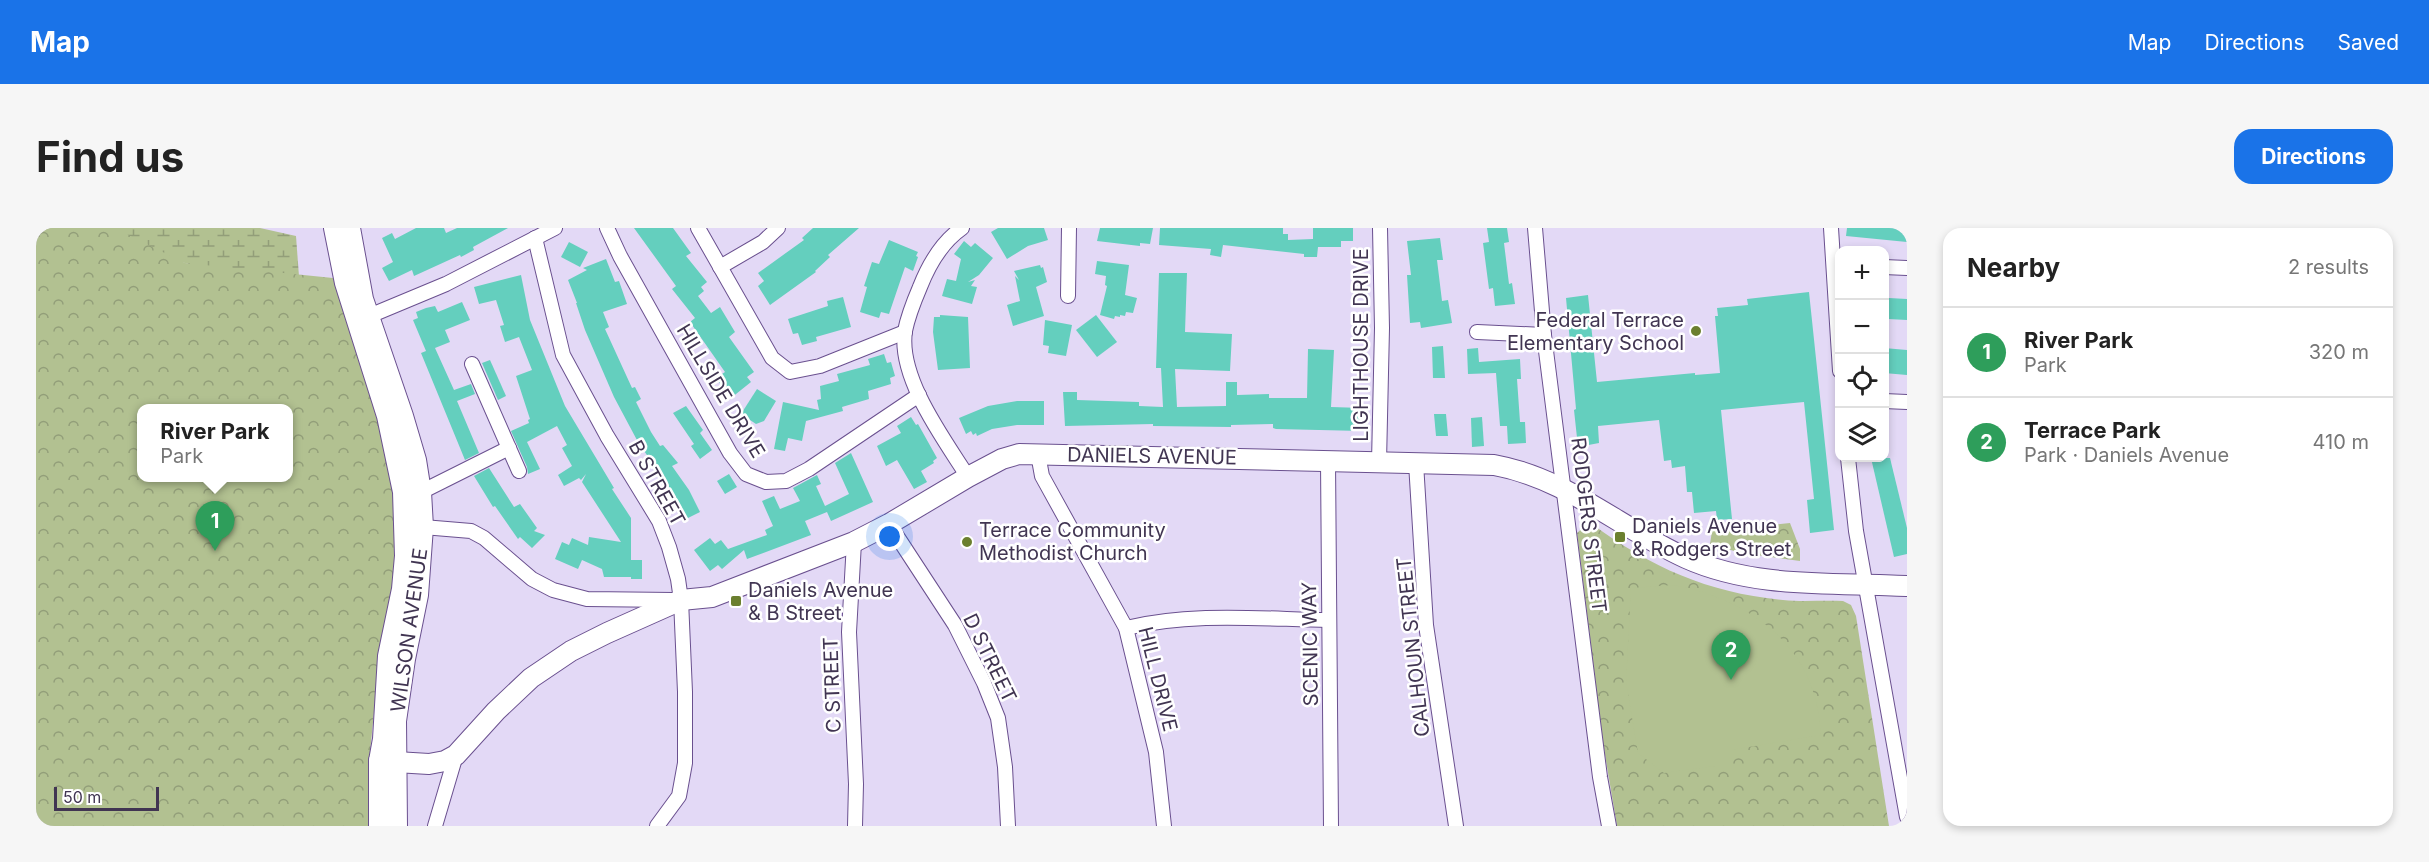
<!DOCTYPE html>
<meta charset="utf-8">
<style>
body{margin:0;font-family:Inter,sans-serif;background:#f6f6f6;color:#222}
.controls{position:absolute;right:18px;top:18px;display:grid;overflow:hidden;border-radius:12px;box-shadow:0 3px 9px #0003}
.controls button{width:54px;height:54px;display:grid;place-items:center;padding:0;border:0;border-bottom:2px solid #e0e0e0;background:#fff;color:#222;font:30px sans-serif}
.scale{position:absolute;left:18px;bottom:15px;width:105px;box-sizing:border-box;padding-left:6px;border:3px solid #413552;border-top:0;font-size:16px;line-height:21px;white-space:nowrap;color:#413552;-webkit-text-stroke:4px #fff;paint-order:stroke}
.you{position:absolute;left:854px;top:309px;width:21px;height:21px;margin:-15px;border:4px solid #fff;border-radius:50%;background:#1a73e8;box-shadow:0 0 0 9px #1a73e833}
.badge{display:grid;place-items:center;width:39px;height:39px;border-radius:50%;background:#1a73e8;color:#fff;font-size:20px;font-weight:700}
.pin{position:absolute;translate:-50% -50px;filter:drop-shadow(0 2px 3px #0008)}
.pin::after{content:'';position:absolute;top:32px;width:21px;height:18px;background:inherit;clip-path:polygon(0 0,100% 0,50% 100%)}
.popup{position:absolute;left:101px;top:176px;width:156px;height:78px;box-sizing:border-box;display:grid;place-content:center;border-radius:12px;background:#fff;filter:drop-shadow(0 2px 4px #0005);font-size:20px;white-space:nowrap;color:#767676}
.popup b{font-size:22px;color:#222}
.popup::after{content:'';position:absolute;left:50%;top:100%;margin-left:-12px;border:12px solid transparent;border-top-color:#fff}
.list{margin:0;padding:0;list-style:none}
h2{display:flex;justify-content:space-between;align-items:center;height:78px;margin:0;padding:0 24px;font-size:26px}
h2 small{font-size:20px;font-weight:400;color:#767676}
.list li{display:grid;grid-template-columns:39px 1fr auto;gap:18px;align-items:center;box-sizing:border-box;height:90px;padding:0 24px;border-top:2px solid #e0e0e0}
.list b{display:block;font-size:22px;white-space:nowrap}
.list p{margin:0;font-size:20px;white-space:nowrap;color:#767676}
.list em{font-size:20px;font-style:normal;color:#767676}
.icon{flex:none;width:33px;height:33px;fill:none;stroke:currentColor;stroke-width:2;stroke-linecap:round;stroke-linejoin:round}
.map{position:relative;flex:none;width:1871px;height:598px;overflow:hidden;border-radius:18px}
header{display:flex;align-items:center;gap:36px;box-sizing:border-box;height:84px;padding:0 30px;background:#1a73e8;color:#fff}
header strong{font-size:28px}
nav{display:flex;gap:33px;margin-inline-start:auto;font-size:21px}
.intro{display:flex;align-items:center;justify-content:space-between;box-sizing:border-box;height:144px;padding:0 36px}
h1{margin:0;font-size:42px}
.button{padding:15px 27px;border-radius:18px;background:#1a73e8;color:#fff;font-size:21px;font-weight:700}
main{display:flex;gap:36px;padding:0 36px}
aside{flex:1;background:#fff;border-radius:18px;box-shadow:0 3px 9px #0003}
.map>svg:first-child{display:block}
.wetland{fill:url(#wetland-marsh)}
.park{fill:url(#park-crowns);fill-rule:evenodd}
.garden{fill:#b2c191}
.building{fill:#64cfbe}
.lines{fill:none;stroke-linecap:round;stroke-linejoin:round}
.street-casing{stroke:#6a508f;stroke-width:16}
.secondary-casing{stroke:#6a508f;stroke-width:22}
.street{stroke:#fff;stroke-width:14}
.secondary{stroke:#fff;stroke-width:20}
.poi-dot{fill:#6b7f2f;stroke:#fff;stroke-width:2}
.labels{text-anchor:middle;stroke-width:5;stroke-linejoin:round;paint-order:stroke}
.poi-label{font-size:20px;fill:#413552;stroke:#fff;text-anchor:start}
.street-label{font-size:20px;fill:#413552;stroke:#fff}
</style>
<header>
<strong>Map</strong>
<nav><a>Map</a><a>Directions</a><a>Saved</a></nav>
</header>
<div class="intro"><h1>Find us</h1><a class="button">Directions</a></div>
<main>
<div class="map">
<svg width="1871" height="598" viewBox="0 0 1871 598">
<defs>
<pattern id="wetland-marsh" width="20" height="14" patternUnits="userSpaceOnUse" patternTransform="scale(1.5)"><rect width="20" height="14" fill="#b2c191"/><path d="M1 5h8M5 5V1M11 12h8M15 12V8" fill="none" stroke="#929e79"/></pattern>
<pattern id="park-crowns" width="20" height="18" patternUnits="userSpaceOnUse" patternTransform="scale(1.5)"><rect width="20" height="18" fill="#b2c191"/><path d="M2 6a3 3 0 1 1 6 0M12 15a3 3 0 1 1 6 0" fill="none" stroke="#929e79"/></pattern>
</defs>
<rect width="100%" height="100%" fill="#e3d9f6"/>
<path class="wetland" d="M 0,0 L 224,0 L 260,8 L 264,62 Z"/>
<g class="park">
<path d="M 0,0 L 78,0 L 149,35 L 297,50 L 353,228 L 359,285 L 358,360 L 342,443 L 332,545 L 334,598 L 0,598 ZM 106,180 L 252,180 L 252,250 L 106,250 Z"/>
<path d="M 1754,295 L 1764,321 L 1764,333 L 1705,325 L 1674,316 L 1676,303 Z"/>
<path d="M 1556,296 C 1616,340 1673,365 1747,372 C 1766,374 1787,372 1807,373 L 1815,377 L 1820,388 L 1853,598 L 1581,598 L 1567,515 L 1541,305 L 1550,297 Z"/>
</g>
<path class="garden" d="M 1637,357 C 1701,368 1765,407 1780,474 C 1783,485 1784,496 1785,507 L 1695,522 L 1679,538 L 1628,545 L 1602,525 L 1590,454 L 1595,360 Z"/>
<g class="building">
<path d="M 380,0 L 408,0 L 410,5 L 421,0 L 472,0 L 437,19 L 438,22 L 425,29 L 424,27 L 378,48 L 376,42 L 353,53 L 346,40 L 357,34 L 346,10 L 356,5 L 359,11 Z"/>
<path d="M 598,0 L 637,0 L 655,25 L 650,28 L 671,54 L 665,59 L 668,63 L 662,68 L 675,85 L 684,79 L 699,104 L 693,109 L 718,144 L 711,149 L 715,154 L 695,170 L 694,168 L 688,172 L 680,162 L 686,158 L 680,150 L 689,144 L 654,94 L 659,90 L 636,61 L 640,58 Z"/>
<path d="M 777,0 L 823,0 L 792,27 L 794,29 L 779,43 L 780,44 L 734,77 L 722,58 L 728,53 L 722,45 L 768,12 L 766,10 Z"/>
<path d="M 962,0 L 1008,0 L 1012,12 L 992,18 L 971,31 L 955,4 Z"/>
<path d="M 1064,0 L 1117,0 L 1114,16 L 1104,15 L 1104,18 L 1061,13 Z"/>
<path d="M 1124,0 L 1247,0 L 1247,6 L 1252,6 L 1252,12 L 1277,11 L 1277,0 L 1317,0 L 1317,13 L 1305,13 L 1305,19 L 1282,19 L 1281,29 L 1268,29 L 1268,26 L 1187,17 L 1185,29 L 1174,27 L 1175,21 L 1123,17 Z"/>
<path d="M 1451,0 L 1471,0 L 1473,14 L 1468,15 L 1473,56 L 1476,55 L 1479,76 L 1459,78 L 1457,60 L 1453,61 L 1447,15 L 1453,14 Z"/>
<path d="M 1811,0 L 1871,0 L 1871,14 L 1810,8 Z"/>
<path d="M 1404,10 L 1407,32 L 1401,32 L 1406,73 L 1412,72 L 1416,95 L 1385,100 L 1384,94 L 1374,95 L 1371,47 L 1375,47 L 1371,13 Z"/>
<path d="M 853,12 L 882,24 L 880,28 L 882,29 L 877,43 L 869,39 L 853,86 L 845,84 L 843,90 L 824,84 L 831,59 L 828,58 L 836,34 L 843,36 Z"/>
<path d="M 928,13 L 935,19 L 939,15 L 957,30 L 943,47 L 932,54 L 939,52 L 935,58 L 941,59 L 936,76 L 906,68 L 911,51 L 920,53 L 925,31 L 918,26 Z"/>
<path d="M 533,14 L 552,24 L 544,39 L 525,29 Z"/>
<path d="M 570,31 L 579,54 L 583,53 L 591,76 L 567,84 L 573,99 L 569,101 L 596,160 L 599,159 L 605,171 L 600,174 L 615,204 L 624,218 L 627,217 L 642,235 L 636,238 L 653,262 L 664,284 L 650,291 L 641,271 L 602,214 L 578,169 L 549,102 L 540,75 L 541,75 L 532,52 L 551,42 L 547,40 Z"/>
<path d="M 1061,33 L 1093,37 L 1089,67 L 1101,70 L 1097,85 L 1090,84 L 1089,88 L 1084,87 L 1084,89 L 1079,88 L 1078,91 L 1064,87 L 1071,58 L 1069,57 L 1070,48 L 1059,46 Z"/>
<path d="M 1004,37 L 1005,40 L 1007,39 L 1011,54 L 1000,59 L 1008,88 L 977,98 L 971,77 L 984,73 L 979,48 L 983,52 L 978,43 Z"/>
<path d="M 1123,45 L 1151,45 L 1149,104 L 1196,106 L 1194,143 L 1139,141 L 1141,179 L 1190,178 L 1190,154 L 1201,154 L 1201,167 L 1233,166 L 1233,170 L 1271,170 L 1272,121 L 1298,122 L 1295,179 L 1327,180 L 1326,203 L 1240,201 L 1237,200 L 1237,196 L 1195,197 L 1195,199 L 1117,198 L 1117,196 L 1029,198 L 1027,164 L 1041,164 L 1041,172 L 1103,174 L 1103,178 L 1127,179 L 1125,140 L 1120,140 Z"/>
<path d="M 485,47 L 494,92 L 529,178 L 578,260 L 576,261 L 595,290 L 595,332 L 606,332 L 606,351 L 595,351 L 595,349 L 568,349 L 566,341 L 546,332 L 542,341 L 519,331 L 526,314 L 533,317 L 536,310 L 552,317 L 553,309 L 585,314 L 546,254 L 550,246 L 545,252 L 543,250 L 528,258 L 522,247 L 536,238 L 526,220 L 531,217 L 521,198 L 491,214 L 504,241 L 492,246 L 491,239 L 475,203 L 493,195 L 492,192 L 494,191 L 480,148 L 496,142 L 483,109 L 469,114 L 464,98 L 468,97 L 460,72 L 443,76 L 438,59 Z"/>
<path d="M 1773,64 L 1798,302 L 1774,305 L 1771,272 L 1778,271 L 1768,174 L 1685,182 L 1696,291 L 1681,292 L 1680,283 L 1658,285 L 1656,264 L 1651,264 L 1649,238 L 1636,240 L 1635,232 L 1628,233 L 1623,192 L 1562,198 L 1563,215 L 1542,219 L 1538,182 L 1540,181 L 1530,70 L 1552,67 L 1561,154 L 1659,145 L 1659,147 L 1684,145 L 1679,88 L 1682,88 L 1681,80 L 1712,77 L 1711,71 Z"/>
<path d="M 807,69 L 815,99 L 780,109 L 781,113 L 766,117 L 762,105 L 757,106 L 752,91 L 792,78 L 791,73 Z"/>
<path d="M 1853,70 L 1871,71 L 1871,92 L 1852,91 Z"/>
<path d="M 426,74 L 434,92 L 409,102 L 414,114 L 399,120 L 418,162 L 435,156 L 439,166 L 421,173 L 443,225 L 429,232 L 385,125 L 390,123 L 377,92 L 382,90 L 380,84 L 390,80 L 399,78 L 402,84 Z"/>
<path d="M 904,87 L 932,89 L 934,140 L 902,142 L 897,104 L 898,89 L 904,89 Z"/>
<path d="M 1060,87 L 1081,114 L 1061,129 L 1040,102 Z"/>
<path d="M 1009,92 L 1036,97 L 1030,128 L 1012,125 L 1013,118 L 1007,117 Z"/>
<path d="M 1407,118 L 1409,150 L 1397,150 L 1396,119 Z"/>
<path d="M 1442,120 L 1443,134 L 1484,131 L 1485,151 L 1481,151 L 1484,194 L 1489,194 L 1490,215 L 1472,216 L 1471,198 L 1464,198 L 1460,145 L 1432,146 L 1431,121 Z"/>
<path d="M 1848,120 L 1871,122 L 1871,147 L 1848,145 Z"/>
<path d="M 848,126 L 851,135 L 855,134 L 859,148 L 854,150 L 855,156 L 832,163 L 833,171 L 806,179 L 807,183 L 770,193 L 766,213 L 752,210 L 749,223 L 738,221 L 747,174 L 783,182 L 781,172 L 785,171 L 784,158 L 803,153 L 801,146 L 834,137 L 832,131 Z"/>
<path d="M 454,132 L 470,168 L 462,172 L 446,135 Z"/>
<path d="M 721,161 L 740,173 L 728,193 L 720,196 L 705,186 Z"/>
<path d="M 981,173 L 1008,173 L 1008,197 L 981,197 L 956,201 L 941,208 L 940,205 L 937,207 L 935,203 L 930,206 L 923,190 L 952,178 Z"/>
<path d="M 650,178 L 667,202 L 664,205 L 676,222 L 664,231 L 655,218 L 658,216 L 637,185 Z"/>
<path d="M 1398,186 L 1410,186 L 1412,208 L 1400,208 Z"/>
<path d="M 875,189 L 880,197 L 882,196 L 901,230 L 897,233 L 898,235 L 885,243 L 891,254 L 878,261 L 861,232 L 850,238 L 841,218 L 865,205 L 861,198 Z"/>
<path d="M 1446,189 L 1448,218 L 1436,219 L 1435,190 Z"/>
<path d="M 815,225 L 837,274 L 795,293 L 791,284 L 769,293 L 775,307 L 711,331 L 708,322 L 686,341 L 682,337 L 674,343 L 658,322 L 674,310 L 679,316 L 685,312 L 692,321 L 731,307 L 729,302 L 737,298 L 726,273 L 738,268 L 744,281 L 764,273 L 757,260 L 781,247 L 785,256 L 780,258 L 789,278 L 813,266 L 799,235 Z"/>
<path d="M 1835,230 L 1854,230 L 1871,300 L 1871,326 L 1858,329 Z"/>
<path d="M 453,240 L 478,279 L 484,276 L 501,300 L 498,303 L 509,307 L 496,320 L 484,309 L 482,311 L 459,278 L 457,279 L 438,248 Z"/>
<path d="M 693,246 L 701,259 L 689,266 L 681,253 Z"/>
</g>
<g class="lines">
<defs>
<g id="street">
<path d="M 571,0 L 584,28 L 694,225 L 710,246 L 730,254 L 750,253 L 773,241 L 883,167"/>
<path d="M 662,0 L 736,130 L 754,144 L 784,138 L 869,104"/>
<path d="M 926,0 C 906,14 893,36 884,59 C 878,73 872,88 869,103 C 862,150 908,211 932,249"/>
<path d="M 1499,0 L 1508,107 L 1564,549 L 1573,598"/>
<path d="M 1795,0 L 1804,143"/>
<path d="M 499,10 L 527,127 L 571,208 L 623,293 L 633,319 L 642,351 L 645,372 L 649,464 L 649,535 L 643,568 L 621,598"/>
<path d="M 684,39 L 727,14 L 742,0"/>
<path d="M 1848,39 L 1871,40"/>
<path d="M 1032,68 L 1033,0"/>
<path d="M 326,91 L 410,56 L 519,0"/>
<path d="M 1441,104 L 1508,107"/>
<path d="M 436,136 L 483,243"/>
<path d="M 1848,173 L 1871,174"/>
<path d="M 1002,226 L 1006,248 L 1090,400 L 1120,524 L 1128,598"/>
<path d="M 1812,230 L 1820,303 L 1871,589"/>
<path d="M 1292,233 L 1295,598"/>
<path d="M 1343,234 L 1346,100 L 1344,0"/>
<path d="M 1380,235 L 1390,397 L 1420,598"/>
<path d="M 385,264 L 473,220"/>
<path d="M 853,296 L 919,397 L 948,455 L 962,490 L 969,539 L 972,598"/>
<path d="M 387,299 L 435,303 L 448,310 L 496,351 L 517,362 L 551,371 L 637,372"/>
<path d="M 818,314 L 813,404 L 820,556 L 819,598"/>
<path d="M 1090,400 C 1156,384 1225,391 1292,392"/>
<path d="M 399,598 L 420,527"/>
</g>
<g id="secondary">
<path d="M 298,0 L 309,55 L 351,188 L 367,264 L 369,328 L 366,361 L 352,428 L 347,511 L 343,533 L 343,598"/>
<path d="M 314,0 L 327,71 L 367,188 L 380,232 L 385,264 L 387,299 L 382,367 L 369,431 L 360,493 L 361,598"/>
<path d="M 343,533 L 393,536 L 409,533 L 420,527 L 460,483 L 495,450 L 535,423 L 571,405 L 645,372 L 676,369 L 818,314 L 853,296 L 932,249 L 966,231 L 983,226 L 1458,237 C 1531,250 1585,301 1650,330 C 1719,361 1797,354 1871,358"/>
</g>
</defs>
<use href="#street" class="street-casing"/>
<use href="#secondary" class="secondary-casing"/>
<use href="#street" class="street"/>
<use href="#secondary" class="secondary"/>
</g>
<g class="poi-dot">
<circle cx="1660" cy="103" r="6"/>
<rect x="1578" y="303" width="12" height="12" rx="3"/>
<circle cx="931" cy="314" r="6"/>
<rect x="694" y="367" width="12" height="12" rx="3"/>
</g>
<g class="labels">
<g class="poi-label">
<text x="1648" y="99" text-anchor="end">Federal Terrace<tspan x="1648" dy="23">Elementary School</tspan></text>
<text x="1596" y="305">Daniels Avenue<tspan x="1596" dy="23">&amp; Rodgers Street</tspan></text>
<text x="943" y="309">Terrace Community<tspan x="943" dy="23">Methodist Church</tspan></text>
<text x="712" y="369">Daniels Avenue<tspan x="712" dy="23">&amp; B Street</tspan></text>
</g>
<g class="street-label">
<text transform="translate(1325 117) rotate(-90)" y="7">LIGHTHOUSE DRIVE</text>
<text transform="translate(685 163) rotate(59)" y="7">HILLSIDE DRIVE</text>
<text transform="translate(1116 228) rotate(1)" y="7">DANIELS AVENUE</text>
<text transform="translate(621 255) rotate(61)" y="7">B STREET</text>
<text transform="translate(1553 297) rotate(83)" y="7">RODGERS STREET</text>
<text transform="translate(373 402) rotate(-82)" y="7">WILSON AVENUE</text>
<text transform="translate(1274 416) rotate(-91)" y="7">SCENIC WAY</text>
<text transform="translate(1377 419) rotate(-96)" y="7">CALHOUN STREET</text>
<text transform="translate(954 430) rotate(64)" y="7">D STREET</text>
<text transform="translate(1122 451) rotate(76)" y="7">HILL DRIVE</text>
<text transform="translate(796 457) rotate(-92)" y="7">C STREET</text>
</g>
</g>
</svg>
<div class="controls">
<button>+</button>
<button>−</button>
<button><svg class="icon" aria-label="locate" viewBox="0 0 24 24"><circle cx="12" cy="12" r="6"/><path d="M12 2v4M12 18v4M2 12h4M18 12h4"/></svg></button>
<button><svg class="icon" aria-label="layers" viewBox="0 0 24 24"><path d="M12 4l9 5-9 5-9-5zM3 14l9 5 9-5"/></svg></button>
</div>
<div class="scale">50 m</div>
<div class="you"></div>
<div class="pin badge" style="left:179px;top:323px;background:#2e9e5b">1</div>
<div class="popup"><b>River Park</b>Park</div>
<div class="pin badge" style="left:1695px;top:452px;background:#2e9e5b">2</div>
</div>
<aside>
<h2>Nearby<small>2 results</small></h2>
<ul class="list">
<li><span class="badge" style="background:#2e9e5b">1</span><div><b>River Park</b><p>Park</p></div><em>320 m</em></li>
<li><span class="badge" style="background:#2e9e5b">2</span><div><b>Terrace Park</b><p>Park · Daniels Avenue</p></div><em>410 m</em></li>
</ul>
</aside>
</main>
